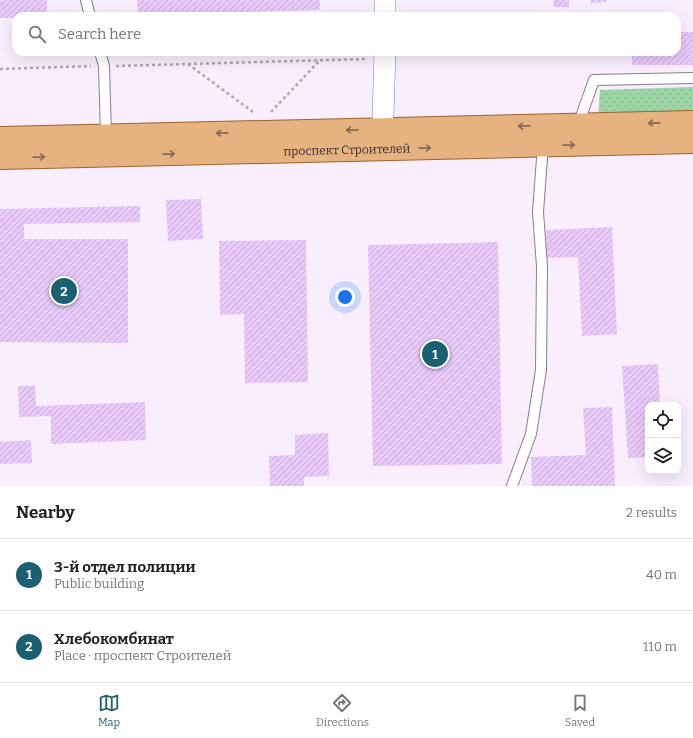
<!DOCTYPE html>
<meta charset="utf-8">
<style>
body{margin:0;font-family:Bitter,serif;background:#f2f2f2;color:#202124}
.controls{position:absolute;right:12px;bottom:12px;display:grid;overflow:hidden;border-radius:8px;box-shadow:0 4px 16px #0002}
.controls button{width:36px;height:36px;display:grid;place-items:center;padding:0;border:0;border-bottom:1px solid #e0e0e0;background:#fff;color:#202124;font:20px sans-serif}
.you{position:absolute;left:345px;top:297px;width:14px;height:14px;margin:-10px;border:3px solid #fff;border-radius:50%;background:#1a73e8;box-shadow:0 0 0 6px #1a73e833}
.badge{display:grid;place-items:center;width:26px;height:26px;border-radius:50%;background:#1b5f72;color:#fff;font-size:13px;font-weight:700}
.pin{position:absolute;translate:-50% -50%;border:2px solid #fff;box-shadow:0 1px 4px #0006}
.list{margin:0;padding:0;list-style:none}
h2{display:flex;justify-content:space-between;align-items:center;height:52px;margin:0;padding:0 16px;font-size:17px}
h2 small{font-size:13px;font-weight:400;color:#757577}
.list li{display:grid;grid-template-columns:26px 1fr auto;gap:12px;align-items:center;box-sizing:border-box;height:72px;padding:0 16px;border-top:1px solid #e0e0e0}
.list b{display:block;font-size:15px;white-space:nowrap}
.list p{margin:0;font-size:13px;white-space:nowrap;color:#757577}
.list em{font-size:13px;font-style:normal;color:#757577}
.icon{flex:none;width:22px;height:22px;fill:none;stroke:currentColor;stroke-width:2;stroke-linecap:round;stroke-linejoin:round}
.map{position:relative;flex:none;width:693px;height:486px;overflow:hidden}
.search{position:absolute;background:#fff;box-shadow:0 4px 16px #0002;left:12px;right:12px;top:12px;height:44px;display:flex;align-items:center;gap:10px;box-sizing:border-box;padding:0 14px;border-radius:12px;color:#757577;font-size:15px}
.sheet{height:196px;background:#fff}
nav{display:flex;justify-content:space-around;align-items:center;box-sizing:border-box;height:56px;border-top:1px solid #e0e0e0;background:#fff;font-size:11px;color:#757577}
nav a{display:grid;justify-items:center;gap:2px}
nav .on{color:#1b5f72}
.map>svg:first-child{display:block}
.grass{fill:url(#grass-dots)}
.building{fill:url(#building-hatch)}
.lines{fill:none;stroke-linecap:round;stroke-linejoin:round}
.service-casing{stroke:#897d8f;stroke-width:12}
.minor-casing{stroke:#897d8f;stroke-width:22}
.primary-casing{stroke:#9e632f;stroke-width:24}
.path{stroke:#ada5b1;stroke-width:2.5;stroke-dasharray:3 3;stroke-linecap:butt}
.service{stroke:#fff;stroke-width:10}
.minor{stroke:#fff;stroke-width:21}
.primary{stroke:#e6b27f;stroke-width:22}
.oneway{stroke:#856b58}
.labels{text-anchor:middle;stroke-width:3;stroke-linejoin:round;paint-order:stroke}
.street-label{font-size:12px;fill:#363138;stroke:#fff}
</style>
<div class="map">
<svg width="693" height="486" viewBox="0 0 693 486">
<defs>
<pattern id="grass-dots" width="8" height="8" patternUnits="userSpaceOnUse"><rect width="8" height="8" fill="#9cd4a6"/><path d="M2 2h.1M6 6h.1" fill="none" stroke="#87b690" stroke-width="1.8" stroke-linecap="round"/></pattern>
<pattern id="building-hatch" width="6" height="6" patternUnits="userSpaceOnUse"><rect width="6" height="6" fill="#e8caf9"/><path d="M-1 1l2-2M0 6l6-6M5 7l2-2" fill="none" stroke="#c8aed6"/></pattern>
</defs>
<rect width="100%" height="100%" fill="#f8eefe"/>
<path class="grass" d="M 693,87 L 693,117 L 598,119 L 600,90 Z"/>
<g class="building">
<path d="M 0,0 L 47,0 L 47,16 L 16,16 L 16,18 L 0,18 Z"/>
<path d="M 137,0 L 320,0 L 320,10 L 138,15 Z"/>
<path d="M 553,0 L 569,0 L 569,7 L 554,7 Z"/>
<path d="M 590,0 L 606,0 L 606,2 L 591,3 Z"/>
<path d="M 677,32 L 693,32 L 693,65 L 632,65 L 632,52 L 677,52 Z"/>
<path d="M 201,199 L 203,239 L 168,241 L 166,200 Z"/>
<path d="M 140,206 L 140,222 L 24,224 L 24,239 L 128,239 L 128,343 L 0,342 L 0,209 Z"/>
<path d="M 612,227 L 617,334 L 582,336 L 578,257 L 547,258 L 546,230 Z"/>
<path d="M 306,240 L 308,382 L 245,383 L 244,314 L 220,315 L 219,241 Z"/>
<path d="M 498,242 L 502,464 L 373,466 L 368,245 Z"/>
<path d="M 658,364 L 660,405 L 648,405 L 648,457 L 628,458 L 622,366 Z"/>
<path d="M 18,386 L 35,386 L 36,406 L 145,402 L 146,440 L 51,444 L 51,416 L 19,417 Z"/>
<path d="M 612,407 L 615,486 L 532,486 L 531,457 L 586,455 L 583,408 Z"/>
<path d="M 328,433 L 329,476 L 304,477 L 304,486 L 270,486 L 269,456 L 295,455 L 295,435 Z"/>
<path d="M 31,440 L 32,463 L 0,464 L 0,442 Z"/>
</g>
<g class="lines">
<defs>
<g id="service">
<path d="M 86,0 L 90,16"/>
<path d="M 100,52 L 104,66 L 106,135"/>
<path d="M 578,125 L 594,80 L 693,78"/>
<path d="M 512,486 L 531,434 L 541,370 L 542,266 L 538,212 L 543,145"/>
</g>
<g id="minor">
<path d="M 385,16 L 385,0"/>
<path d="M 382,147 L 385,52"/>
</g>
<g id="primary">
<path d="M 0,138 L 693,122"/>
<path id="s1" d="M 0,158 L 693,142"/>
</g>
</defs>
<use href="#service" class="service-casing"/>
<use href="#minor" class="minor-casing"/>
<use href="#primary" class="primary-casing"/>
<g class="path">
<path d="M 188,64 L 253,112"/>
<path d="M 116,66 L 365,59"/>
<path d="M 0,69 L 91,66"/>
<path d="M 271,112 L 320,60"/>
</g>
<use href="#service" class="service"/>
<use href="#minor" class="minor"/>
<use href="#primary" class="primary"/>
</g>
<defs><path id="oneway-shaft" d="M-6 0H5M1.5-3L5.5 0L1.5 3" fill="none" stroke-width="1.6" stroke-linecap="round" stroke-linejoin="round"/></defs>
<g class="oneway">
<use href="#oneway-shaft" transform="translate(654 123) rotate(179)"/>
<use href="#oneway-shaft" transform="translate(524 126) rotate(179)"/>
<use href="#oneway-shaft" transform="translate(352 130) rotate(179)"/>
<use href="#oneway-shaft" transform="translate(222 133) rotate(179)"/>
<use href="#oneway-shaft" transform="translate(569 145) rotate(-1)"/>
<use href="#oneway-shaft" transform="translate(425 148) rotate(-1)"/>
<use href="#oneway-shaft" transform="translate(169 154) rotate(-1)"/>
<use href="#oneway-shaft" transform="translate(39 157) rotate(-1)"/>
</g>
<g class="labels">
<g class="street-label">
<text dy="4" stroke="none"><textPath href="#s1" startOffset="347">проспект Строителей</textPath></text>
</g>
</g>
</svg>
<div class="controls">
<button><svg class="icon" aria-label="locate" viewBox="0 0 24 24"><circle cx="12" cy="12" r="6"/><path d="M12 2v4M12 18v4M2 12h4M18 12h4"/></svg></button>
<button><svg class="icon" aria-label="layers" viewBox="0 0 24 24"><path d="M12 4l9 5-9 5-9-5zM3 14l9 5 9-5"/></svg></button>
</div>
<div class="you"></div>
<div class="pin badge" style="left:435px;top:354px">1</div>
<div class="pin badge" style="left:64px;top:291px">2</div>
<div class="search"><svg class="icon" aria-label="search" viewBox="0 0 24 24"><circle cx="10" cy="10" r="6"/><path d="M15 15l6 6"/></svg>Search here</div>
</div>
<section class="sheet">
<h2>Nearby<small>2 results</small></h2>
<ul class="list">
<li><span class="badge">1</span><div><b>3-й отдел полиции</b><p>Public building</p></div><em>40 m</em></li>
<li><span class="badge">2</span><div><b>Хлебокомбинат</b><p>Place · проспект Строителей</p></div><em>110 m</em></li>
</ul>
</section>
<nav>
<a class="on"><svg class="icon" aria-label="map" viewBox="0 0 24 24"><path d="M3 6l6-2 6 2 6-2v14l-6 2-6-2-6 2zM9 4v14M15 6v14"/></svg>Map</a>
<a><svg class="icon" aria-label="directions" viewBox="0 0 24 24"><path d="M12 3l9 9-9 9-9-9zM9 14v-3h6M13 9l2 2-2 2"/></svg>Directions</a>
<a><svg class="icon" aria-label="saved" viewBox="0 0 24 24"><path d="M7 4h10v16l-5-4-5 4z"/></svg>Saved</a>
</nav>
